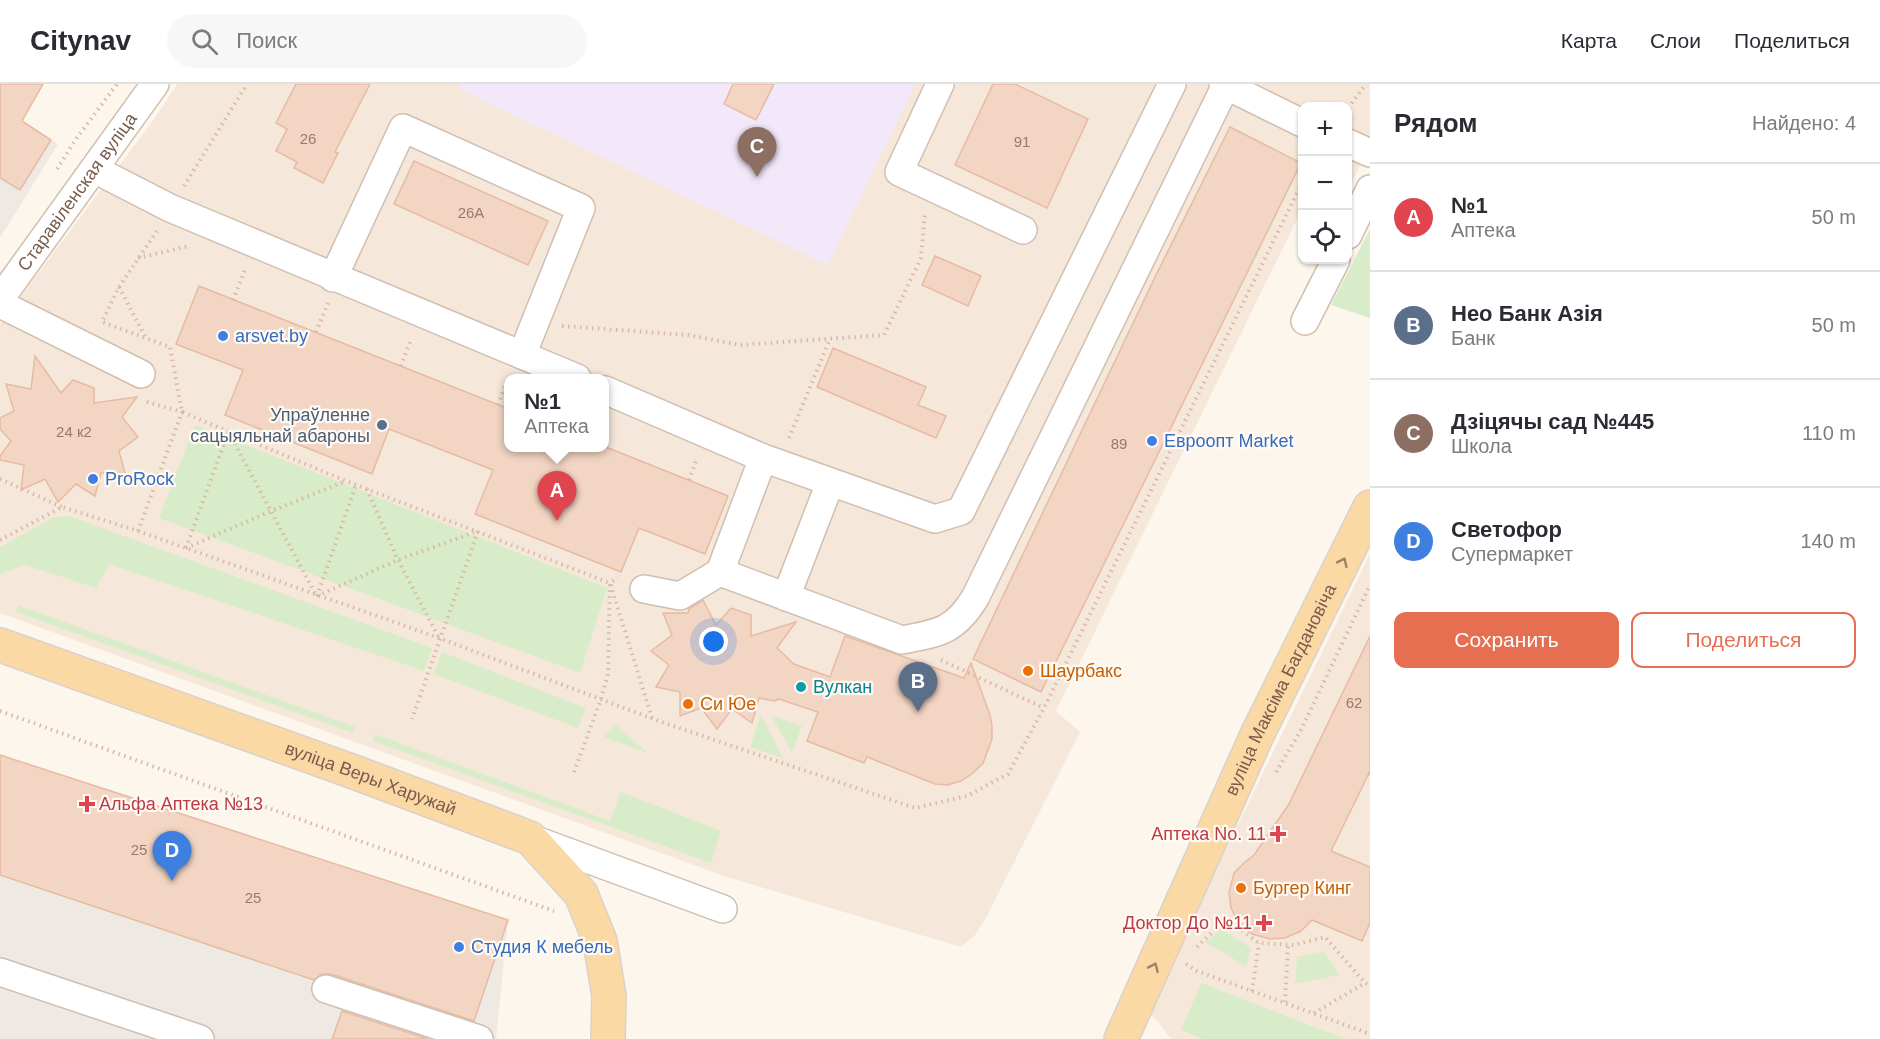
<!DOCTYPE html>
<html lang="ru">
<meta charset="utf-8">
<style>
body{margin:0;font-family:Arial,sans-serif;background:#f7f7f7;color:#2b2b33}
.controls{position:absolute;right:18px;top:18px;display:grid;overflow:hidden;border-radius:12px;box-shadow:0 2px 4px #0004}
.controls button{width:54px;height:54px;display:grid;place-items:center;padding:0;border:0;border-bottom:2px solid #e1e1e2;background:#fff;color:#2b2b33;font:30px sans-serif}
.you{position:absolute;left:714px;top:558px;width:21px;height:21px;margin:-15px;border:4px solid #fff;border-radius:50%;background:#1a73e8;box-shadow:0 0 0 9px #1a73e833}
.badge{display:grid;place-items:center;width:39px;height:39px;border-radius:50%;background:#e76f51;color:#fff;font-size:20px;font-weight:700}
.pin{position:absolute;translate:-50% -50px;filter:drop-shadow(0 2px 3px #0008)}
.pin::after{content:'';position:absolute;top:32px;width:21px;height:18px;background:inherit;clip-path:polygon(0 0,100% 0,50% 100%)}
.popup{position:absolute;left:504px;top:290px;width:105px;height:78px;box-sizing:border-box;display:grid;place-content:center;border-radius:12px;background:#fff;filter:drop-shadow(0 2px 4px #0005);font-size:20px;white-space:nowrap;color:#7c7c81}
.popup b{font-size:22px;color:#2b2b33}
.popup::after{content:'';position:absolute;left:50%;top:100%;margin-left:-12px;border:12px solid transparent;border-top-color:#fff}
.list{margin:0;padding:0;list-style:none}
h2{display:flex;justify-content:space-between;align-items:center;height:78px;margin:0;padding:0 24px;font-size:26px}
h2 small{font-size:20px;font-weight:400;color:#7c7c81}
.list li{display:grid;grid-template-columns:39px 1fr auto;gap:18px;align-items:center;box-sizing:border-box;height:108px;padding:0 24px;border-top:2px solid #e1e1e2}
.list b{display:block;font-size:22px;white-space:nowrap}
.list p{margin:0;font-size:20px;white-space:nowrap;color:#7c7c81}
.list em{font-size:20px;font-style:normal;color:#7c7c81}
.actions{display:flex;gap:12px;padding:18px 24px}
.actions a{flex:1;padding:14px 0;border:2px solid #e76f51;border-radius:12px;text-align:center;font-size:21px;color:#e76f51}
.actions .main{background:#e76f51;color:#fff}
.icon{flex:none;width:33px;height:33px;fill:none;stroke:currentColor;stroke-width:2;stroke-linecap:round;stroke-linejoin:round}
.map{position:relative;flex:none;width:1370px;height:955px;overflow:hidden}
header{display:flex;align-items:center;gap:36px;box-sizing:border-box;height:84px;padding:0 30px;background:#fff;border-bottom:2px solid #e1e1e2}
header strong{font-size:28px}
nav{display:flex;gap:33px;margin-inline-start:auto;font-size:21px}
.search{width:420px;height:54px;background:#f7f7f7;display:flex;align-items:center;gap:15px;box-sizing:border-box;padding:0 21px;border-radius:33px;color:#7c7c81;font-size:22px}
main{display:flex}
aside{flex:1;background:#fff}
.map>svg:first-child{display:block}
.residential{fill:#f5e8da;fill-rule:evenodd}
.industrial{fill:#efe9e4}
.education{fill:#f3e8fa}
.green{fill:#d8ecc9}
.building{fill:#f3d5c3;stroke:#e6bba3;stroke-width:1.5}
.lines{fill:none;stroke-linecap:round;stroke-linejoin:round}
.minor-casing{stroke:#d1beb0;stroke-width:30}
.major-casing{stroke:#dad1cd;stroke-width:36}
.path{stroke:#d9b8a5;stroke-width:4;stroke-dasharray:1.5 4.5;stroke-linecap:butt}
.minor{stroke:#fff;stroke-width:27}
.major{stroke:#fbd9a5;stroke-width:33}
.oneway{stroke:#a18267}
.shop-dot{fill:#3f7fe0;stroke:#fffaf3;stroke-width:2}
.service-dot{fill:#5c6f8a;stroke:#fffaf3;stroke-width:2}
.food-dot{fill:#e8710a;stroke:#fffaf3;stroke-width:2}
.culture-dot{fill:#0f9aa8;stroke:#fffaf3;stroke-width:2}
.health-dot{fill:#e0444e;stroke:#fffaf3;stroke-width:2}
.labels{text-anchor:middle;stroke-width:4.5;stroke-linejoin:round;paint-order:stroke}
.number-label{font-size:15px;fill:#987a6a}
.street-label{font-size:18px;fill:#7a5c4d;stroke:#fffaf3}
.shop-label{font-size:18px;fill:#366cbe;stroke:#fffaf3;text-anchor:start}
.service-label{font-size:18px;fill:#4e5e75;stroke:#fffaf3;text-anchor:end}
.food-label{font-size:18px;fill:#c56008;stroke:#fffaf3;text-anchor:start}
.culture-label{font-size:18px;fill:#0d838f;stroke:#fffaf3;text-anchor:start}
.health-label{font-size:18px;fill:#be3a42;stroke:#fffaf3;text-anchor:end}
</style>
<header>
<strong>Citynav</strong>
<div class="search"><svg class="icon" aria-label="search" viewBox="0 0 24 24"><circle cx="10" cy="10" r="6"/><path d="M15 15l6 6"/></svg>Поиск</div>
<nav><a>Карта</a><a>Слои</a><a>Поделиться</a></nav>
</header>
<main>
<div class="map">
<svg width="1370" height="955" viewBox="0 0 1370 955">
<rect width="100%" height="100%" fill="#fdf6ec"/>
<g class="residential">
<path d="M 177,0 L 1370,0 L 1370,62 L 1352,98 L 1348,96 L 1348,22 L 1302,22 L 1302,125 L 1056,627 L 1080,648 L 987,832 L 976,850 L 961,863 L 724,792 L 0,529 L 0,240 L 155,34 ZM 509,294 L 605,294 L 605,364 L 509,364 Z"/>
<path d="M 1370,470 L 1370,955 L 1171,955 L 1156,935 L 1146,928 Z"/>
</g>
<g class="industrial">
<path d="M 0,0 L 43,0 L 23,37 L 58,60 L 0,154 Z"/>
<path d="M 0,671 L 508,836 L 496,955 L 0,955 Z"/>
</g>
<path class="education" d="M 461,0 L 915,0 L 828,181 L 459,5 Z"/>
<g class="green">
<path d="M 1370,145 L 1370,234 L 1331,221 Z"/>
<path d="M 195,341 L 607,504 L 580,589 L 159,434 Z"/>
<path d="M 69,432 L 432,564 L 424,587 L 109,480 L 96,504 L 25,481 L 0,490 L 0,463 L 54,433 Z"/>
<path d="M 18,521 L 355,643 L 353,649 L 16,528 Z"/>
<path d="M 442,568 L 586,624 L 578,644 L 434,590 Z"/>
<path d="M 761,630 L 783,674 L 750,663 Z"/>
<path d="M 771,631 L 802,642 L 792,669 Z"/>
<path d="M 616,641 L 648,669 L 604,653 Z"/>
<path d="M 375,650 L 610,737 L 621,708 L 721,747 L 711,779 L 373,657 Z"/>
<path d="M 1221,845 L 1251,864 L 1246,882 L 1205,858 Z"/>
<path d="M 1324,867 L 1339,891 L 1295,900 L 1297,873 Z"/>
<path d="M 1201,899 L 1345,955 L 1203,955 L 1181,946 Z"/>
</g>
<g class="building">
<path d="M 0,0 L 43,0 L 22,37 L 51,56 L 20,106 L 0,94 Z"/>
<path d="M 296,0 L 370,0 L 335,68 L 338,69 L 323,99 L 294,84 L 297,78 L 276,67 L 287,45 L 276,39 Z"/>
<path d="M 733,0 L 774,0 L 756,36 L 724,20 Z"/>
<path d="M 993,0 L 1015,0 L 1088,35 L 1047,124 L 955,81 Z"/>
<path d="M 1230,43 L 1301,79 L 1041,608 L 973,575 L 1155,193 Z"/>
<path d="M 414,77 L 548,137 L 528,181 L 394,120 Z"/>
<path d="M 935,172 L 981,192 L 968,222 L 922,201 Z"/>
<path d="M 199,202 L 509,325 L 509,363 L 606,363 L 728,412 L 705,470 L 639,444 L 621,488 L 475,430 L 493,386 L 389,345 L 372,390 L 225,331 L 243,286 L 176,260 Z"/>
<path d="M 833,264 L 926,303 L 918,321 L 946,332 L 936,354 L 817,303 Z"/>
<path d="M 35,272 L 61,309 L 73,296 L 94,304 L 94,319 L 137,313 L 122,333 L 138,353 L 119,367 L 125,389 L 101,389 L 95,412 L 76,400 L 58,418 L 45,395 L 21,406 L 24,381 L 0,376 L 0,372 L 11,357 L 0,345 L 0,334 L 14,327 L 6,300 L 31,305 Z"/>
<path d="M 703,516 L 716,541 L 731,524 L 751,531 L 751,552 L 796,538 L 777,564 L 794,580 L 830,593 L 845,552 L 964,594 L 971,579 L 990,631 L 992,642 L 992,655 L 983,679 L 973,689 L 961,697 L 947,701 L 935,700 L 867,673 L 864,679 L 807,657 L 818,628 L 779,615 L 774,617 L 759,614 L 752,639 L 732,625 L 717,645 L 701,624 L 680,632 L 680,608 L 656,603 L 669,581 L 651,567 L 672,551 L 663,529 L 688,529 L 689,525 Z"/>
<path d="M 1370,552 L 1370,687 L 1331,767 L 1370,783 L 1370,839 L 1362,857 L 1312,836 L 1301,847 L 1285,854 L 1270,855 L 1252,850 L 1239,839 L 1231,824 L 1229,809 L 1234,789 L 1244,779 L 1254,771 L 1289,720 Z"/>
<path d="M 0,671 L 508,836 L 474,937 L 331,890 L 322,890 L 314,896 L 0,791 Z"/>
<path d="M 342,927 L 428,955 L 332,955 Z"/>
</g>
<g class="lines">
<defs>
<g id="minor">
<path d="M 940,0 L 899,88 L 1023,146"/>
<path d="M 1223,0 L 1302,39"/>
<path d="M 1348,59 L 1370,69"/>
<path d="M 94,85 L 170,124 L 577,294"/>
<path d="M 1348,151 L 1370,105"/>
<path d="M 333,194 L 403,44 L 581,124 L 522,271"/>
<path id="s1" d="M 0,215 L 155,0"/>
<path d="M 0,220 L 141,290"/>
<path d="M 1305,237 L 1336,176"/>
<path d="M 605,306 L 763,374 L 720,488"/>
<path d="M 763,374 L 935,435 L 961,427 L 1172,0"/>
<path d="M 644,505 L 680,512 L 720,488 L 902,556 C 938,549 954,548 975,514 L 1226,1"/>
<path d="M 786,513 L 830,399"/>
<path d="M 530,754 L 723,825"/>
<path d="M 0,888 L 200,955"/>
<path d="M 326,905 L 479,955"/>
</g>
<g id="major">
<path id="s2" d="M 0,561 L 354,688 L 530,754 L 581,810 L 600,857 L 609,912 L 608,955"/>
<path id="s3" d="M 1121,955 L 1257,651 L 1370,423"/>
</g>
</defs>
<use href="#minor" class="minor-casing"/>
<use href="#major" class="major-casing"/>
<g class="path">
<path d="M 1348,24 L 1366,0"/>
<path d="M 57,85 L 76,55 L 117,0"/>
<path d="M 184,102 L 247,0"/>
<path d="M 157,147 L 119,203 L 102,238 L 170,263 L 182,328 L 346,397 L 610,499 L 652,634"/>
<path d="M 138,174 L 189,162"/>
<path d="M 119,203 L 146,254"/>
<path d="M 233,216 L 245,186"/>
<path d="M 562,242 L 688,251 L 740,261 L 884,251 L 921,174 L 925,129"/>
<path d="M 316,248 L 328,219"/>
<path d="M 401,282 L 411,255"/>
<path d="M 498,321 L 508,294"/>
<path d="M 229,349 L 316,511"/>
<path d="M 789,354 L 830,255"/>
<path d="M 0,395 L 62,423"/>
<path d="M 689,396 L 697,374"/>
<path d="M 367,405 L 398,476 L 439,554"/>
<path d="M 138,447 L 182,328 L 144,317"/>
<path d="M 0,456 L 62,423 L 138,447 L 439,554 L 653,635 L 915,724 L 967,712 L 1008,690 L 1044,624 L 1302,99"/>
<path d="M 186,464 L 271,427 L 346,397"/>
<path d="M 186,464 L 228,349"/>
<path d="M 317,512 L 398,476 L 478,447 L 412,635"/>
<path d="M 317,512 L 356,401"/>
<path d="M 941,576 L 1044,624"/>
<path d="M 0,627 L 554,827"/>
<path d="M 574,688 L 601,615 L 608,590 L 610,499 L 618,494"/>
<path d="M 1276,688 L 1300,648 L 1370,501"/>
<path d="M 1368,690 L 1370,691"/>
<path d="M 1197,863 L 1226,835 L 1259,859 L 1294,861 L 1325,853 L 1365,899"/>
<path d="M 1186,880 L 1197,887 L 1370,950"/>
<path d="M 1252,907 L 1259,859"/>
<path d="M 1285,918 L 1288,861"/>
<path d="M 1314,929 L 1365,899 L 1370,901"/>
</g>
<use href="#minor" class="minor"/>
<use href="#major" class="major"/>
</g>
<defs><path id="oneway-chevron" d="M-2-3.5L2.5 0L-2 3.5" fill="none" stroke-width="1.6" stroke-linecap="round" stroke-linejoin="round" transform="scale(1.5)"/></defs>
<g class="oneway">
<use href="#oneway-chevron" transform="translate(1343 478) rotate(-64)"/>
<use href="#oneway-chevron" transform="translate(1154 883) rotate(-66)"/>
</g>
<g class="shop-dot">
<circle cx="223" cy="252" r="6"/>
<circle cx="1152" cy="357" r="6"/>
<circle cx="93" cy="395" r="6"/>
<circle cx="459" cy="863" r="6"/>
</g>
<circle class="service-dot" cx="382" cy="341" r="6"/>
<g class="food-dot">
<circle cx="1028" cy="587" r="6"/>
<circle cx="688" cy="620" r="6"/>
<circle cx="1241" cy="804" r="6"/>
</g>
<circle class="culture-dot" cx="801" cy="603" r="6"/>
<g class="health-dot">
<path d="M84 711h6v6h6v6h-6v6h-6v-6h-6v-6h6z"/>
<path d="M1275 741h6v6h6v6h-6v6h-6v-6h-6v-6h6z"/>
<path d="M1261 830h6v6h6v6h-6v6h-6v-6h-6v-6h6z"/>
</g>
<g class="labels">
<g class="number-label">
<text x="308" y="60">26</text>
<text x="1022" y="63">91</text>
<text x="471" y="134">26А</text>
<text x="74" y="353">24 к2</text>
<text x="1119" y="365">89</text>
<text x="1354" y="624">62</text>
<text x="139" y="771">25</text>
<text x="253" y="819">25</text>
</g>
<g class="street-label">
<text dy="6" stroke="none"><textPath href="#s1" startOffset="132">Старавіленская вуліца</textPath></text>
<text dy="6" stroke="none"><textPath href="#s3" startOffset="384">вуліца Максіма Багдановіча</textPath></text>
<text dy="6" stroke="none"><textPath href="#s2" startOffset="394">вуліца Веры Харужай</textPath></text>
</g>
<g class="shop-label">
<text x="235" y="258">arsvet.by</text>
<text x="1164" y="363">Евроопт Market</text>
<text x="105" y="401">ProRock</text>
<text x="471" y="869">Студия К мебель</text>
</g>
<g class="service-label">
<text x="370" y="337">Упраўленне<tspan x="370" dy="21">сацыяльнай абароны</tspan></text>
</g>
<g class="food-label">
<text x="1040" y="593">Шаурбакс</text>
<text x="700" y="626">Cи Юе</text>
<text x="1253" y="810">Бургер Кинг</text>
</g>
<g class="culture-label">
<text x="813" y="609">Вулкан</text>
</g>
<g class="health-label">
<text x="99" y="726" text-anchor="start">Альфа Аптека №13</text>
<text x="1266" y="756">Аптека No. 11</text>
<text x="1252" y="845">Доктор До №11</text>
</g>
</g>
</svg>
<div class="controls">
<button>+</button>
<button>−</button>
<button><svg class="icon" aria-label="locate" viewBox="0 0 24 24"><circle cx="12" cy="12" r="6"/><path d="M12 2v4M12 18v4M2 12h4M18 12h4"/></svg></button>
</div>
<div class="you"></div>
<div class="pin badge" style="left:557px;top:437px;background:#e0444e">A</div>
<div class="popup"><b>№1</b>Аптека</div>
<div class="pin badge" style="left:918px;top:628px;background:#5c6f8a">B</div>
<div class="pin badge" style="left:757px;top:93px;background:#8d6e63">C</div>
<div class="pin badge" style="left:172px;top:797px;background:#3f7fe0">D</div>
</div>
<aside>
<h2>Рядом<small>Найдено: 4</small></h2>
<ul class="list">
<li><span class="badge" style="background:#e0444e">A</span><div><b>№1</b><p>Аптека</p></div><em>50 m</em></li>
<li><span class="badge" style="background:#5c6f8a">B</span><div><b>Нео Банк Азія</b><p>Банк</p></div><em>50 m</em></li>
<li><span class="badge" style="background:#8d6e63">C</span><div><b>Дзіцячы сад №445</b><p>Школа</p></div><em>110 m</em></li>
<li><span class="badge" style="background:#3f7fe0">D</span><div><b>Светофор</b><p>Супермаркет</p></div><em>140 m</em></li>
</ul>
<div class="actions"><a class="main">Сохранить</a><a>Поделиться</a></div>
</aside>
</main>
